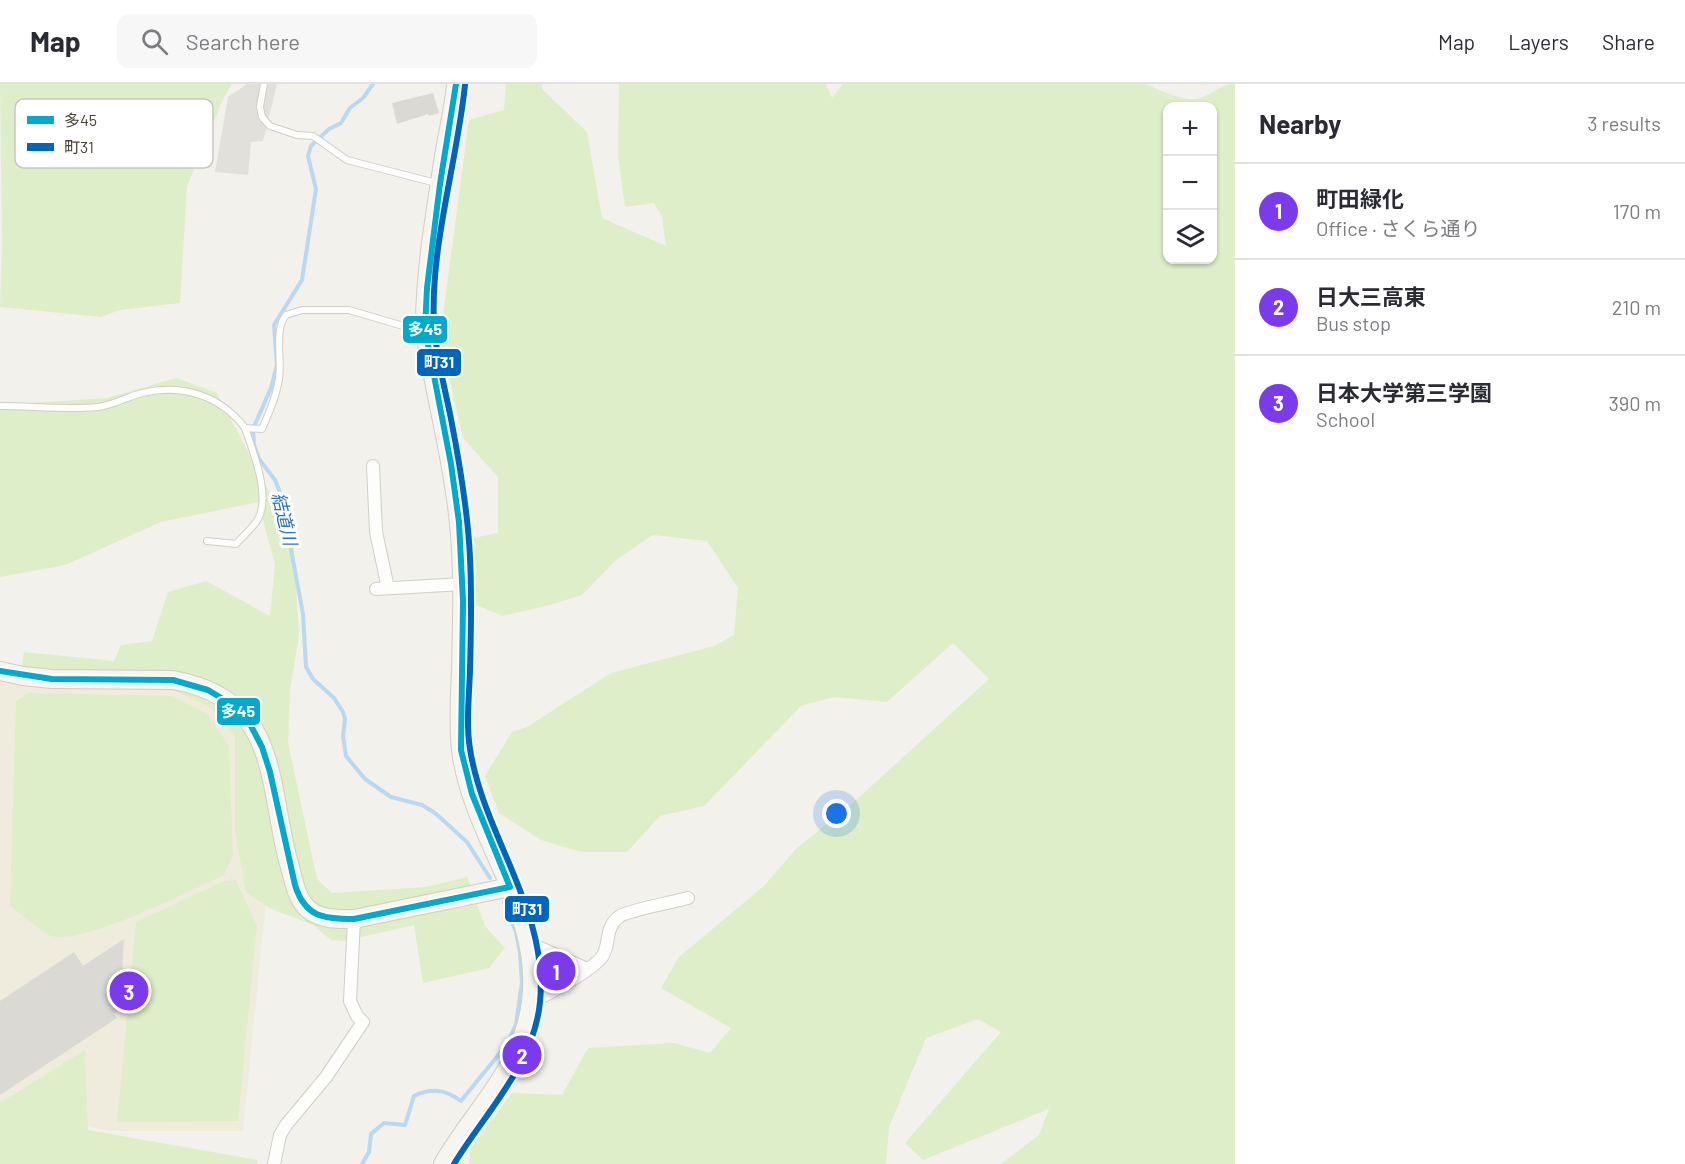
<!DOCTYPE html>
<meta charset="utf-8">
<style>
body{margin:0;font-family:Barlow,"Noto Sans JP",sans-serif;background:#f7f7f7;color:#2b2b33}
.controls{position:absolute;right:18px;top:18px;display:grid;overflow:hidden;border-radius:12px;box-shadow:0 2px 4px #0004}
.controls button{width:54px;height:54px;display:grid;place-items:center;padding:0;border:0;border-bottom:2px solid #e1e1e2;background:#fff;color:#2b2b33;font:30px sans-serif}
.you{position:absolute;left:837px;top:730px;width:21px;height:21px;margin:-15px;border:4px solid #fff;border-radius:50%;background:#1a73e8;box-shadow:0 0 0 9px #1a73e833}
.badge{display:grid;place-items:center;width:39px;height:39px;border-radius:50%;background:#7c3aed;color:#fff;font-size:20px;font-weight:700}
.pin{position:absolute;translate:-50% -50%;border:3px solid #fff;box-shadow:0 2px 6px #0006}
.list{margin:0;padding:0;list-style:none}
h2{display:flex;justify-content:space-between;align-items:center;height:78px;margin:0;padding:0 24px;font-size:26px}
h2 small{font-size:20px;font-weight:400;color:#7c7c81}
.list li{display:grid;grid-template-columns:39px 1fr auto;gap:18px;align-items:center;box-sizing:border-box;height:96px;padding:0 24px;border-top:2px solid #e1e1e2}
.list b{display:block;font-size:22px;white-space:nowrap}
.list p{margin:0;font-size:20px;white-space:nowrap;color:#7c7c81}
.list em{font-size:20px;font-style:normal;color:#7c7c81}
.icon{flex:none;width:33px;height:33px;fill:none;stroke:currentColor;stroke-width:2;stroke-linecap:round;stroke-linejoin:round}
.map{position:relative;flex:none;width:1235px;height:1080px;overflow:hidden}
header{display:flex;align-items:center;gap:36px;box-sizing:border-box;height:84px;padding:0 30px;background:#fff;border-bottom:2px solid #e1e1e2}
header strong{font-size:28px}
nav{display:flex;gap:33px;margin-inline-start:auto;font-size:21px}
.search{width:420px;height:54px;background:#f7f7f7;display:flex;align-items:center;gap:15px;box-sizing:border-box;padding:0 21px;border-radius:12px;color:#7c7c81;font-size:22px}
main{display:flex}
aside{flex:1;background:#fff}
.map>svg:first-child{display:block}
.education{fill:#f0ecdd}
.green{fill:#ddeec9;fill-rule:evenodd}
.parking{fill:#e1e0da}
.lines{fill:none;stroke-linecap:round;stroke-linejoin:round}
.stream{stroke:#b9d8f1;stroke-width:4}
.building{fill:#dbd9d3}
.lane-casing{stroke:#d0cec8;stroke-width:8}
.street-casing{stroke:#d0cec8;stroke-width:14}
.secondary-casing{stroke:#d2cec1;stroke-width:20}
.lane{stroke:#fdfdfc;stroke-width:6}
.street{stroke:#fdfdfc;stroke-width:12}
.secondary{stroke:#f7f5ef;stroke-width:18}
.bus-1-casing{stroke:#fff;stroke-width:10}
.bus-2-casing{stroke:#fff;stroke-width:10}
.bus-1{stroke:#00a9ce;stroke-width:6}
.bus-2{stroke:#0065bd;stroke-width:6}
.labels{text-anchor:middle;stroke-width:6;stroke-linejoin:round;paint-order:stroke}
.water-label{font-size:18px;font-style:italic;fill:#2973ba;stroke:#fff}
.key{fill:#fff;stroke:#c8c6c3;stroke-width:1.5}
.key-label{font-size:16px;fill:#484236}
.line-badge{stroke:#fff;stroke-width:2}
.badge-label{font-size:16px;text-anchor:middle;font-weight:bold;fill:#fff}
</style>
<header>
<strong>Map</strong>
<div class="search"><svg class="icon" aria-label="search" viewBox="0 0 24 24"><circle cx="10" cy="10" r="6"/><path d="M15 15l6 6"/></svg>Search here</div>
<nav><a>Map</a><a>Layers</a><a>Share</a></nav>
</header>
<main>
<div class="map">
<svg width="1235" height="1080" viewBox="0 0 1235 1080">
<rect width="100%" height="100%" fill="#f2f1eb"/>
<path class="education" d="M 0,595 L 62,602 L 174,606 L 211,624 L 235,653 L 269,788 L 243,1047 L 112,1047 L 0,1026 Z"/>
<g class="green">
<path d="M 0,0 L 232,0 L 224,13 L 187,102 L 180,219 L 120,226 L 101,233 L 0,223 L 2,159 Z"/>
<path d="M 506,0 L 542,0 L 542,5 L 587,48 L 602,134 L 666,162 L 662,132 L 654,119 L 625,123 L 618,72 L 619,0 L 826,0 L 832,14 L 843,0 L 1145,0 C 1158,5 1182,17 1195,15 C 1209,14 1220,0 1235,0 L 1235,1080 L 1001,1080 L 1039,1051 L 1049,1025 L 923,1076 L 905,1059 L 1001,948 L 978,935 L 926,954 L 889,1043 L 886,1080 L 469,1080 L 470,1065 L 512,1009 L 562,1011 L 588,964 L 674,959 L 710,969 L 731,944 L 661,904 L 679,873 L 764,802 L 796,765 L 855,717 L 989,595 L 953,559 L 887,618 L 834,613 L 801,622 L 704,722 L 660,732 L 627,768 L 581,768 L 541,756 L 499,729 L 485,692 L 512,648 L 527,643 L 611,589 L 714,562 L 734,551 L 738,504 L 707,457 L 653,451 L 616,476 L 582,511 L 550,521 L 503,532 L 471,519 L 474,454 L 498,449 L 498,393 L 463,354 L 440,254 L 469,36 L 504,26 ZM 1168,22 L 1212,22 L 1212,176 L 1168,176 Z"/>
<path d="M 176,294 L 217,309 L 293,453 L 299,551 L 290,606 L 288,659 L 317,795 L 332,809 L 426,803 L 467,793 L 485,842 L 505,864 L 489,884 L 423,899 L 414,841 L 344,857 L 331,856 L 313,841 L 269,824 L 246,808 L 235,747 L 235,653 L 211,624 L 173,606 L 97,604 L 19,598 L 24,568 L 114,577 L 121,561 L 152,557 L 168,508 L 206,497 L 270,532 L 275,480 L 258,418 L 161,438 L 65,481 L 0,493 L 0,321 L 107,314 Z"/>
<path d="M 29,609 L 172,612 L 207,630 L 229,662 L 233,771 L 224,791 C 192,806 82,862 51,852 C 41,848 20,829 10,822 L 16,617 Z"/>
<path d="M 236,796 L 257,842 L 238,1037 L 117,1038 L 136,838 L 224,797 Z"/>
<path d="M 85,966 L 88,1046 L 258,1076 L 257,1080 L 0,1080 L 0,1019 Z"/>
</g>
<path class="parking" d="M 247,0 L 277,0 L 263,57 L 251,58 L 248,91 L 215,88 L 228,13 Z"/>
<g class="lines">
<g class="stream">
<path d="M 373,0 L 363,14 L 350,24 L 341,39 L 329,45 L 311,62 L 308,72 L 316,105 L 302,196 L 274,241 L 277,281 L 271,304 L 253,345 L 254,361 L 259,375 L 275,396 L 281,411 L 303,530 L 306,583 L 313,595 L 334,614 L 343,628 L 345,635 L 343,652 L 346,672 L 365,695 L 391,713 L 422,721 L 435,729 L 467,758 L 490,794"/>
<path d="M 362,1080 L 369,1068 L 371,1050 L 384,1039 L 405,1041 L 414,1012 C 432,1003 446,1006 461,1017 L 508,959 L 516,940 L 522,898 L 520,869 L 516,848 L 504,818"/>
</g>
</g>
<g class="building">
<path d="M 433,9 L 439,29 L 429,32 L 428,30 L 397,40 L 392,19 Z"/>
<path d="M 124,855 L 120,926 L 114,930 L 117,934 L 0,1011 L 0,917 L 74,868 L 83,882 Z"/>
</g>
<g class="lines">
<defs>
<g id="lane">
<path d="M 264,0 L 260,23 L 262,33 L 270,42 L 297,51 L 313,52 L 347,76 L 436,99"/>
<path d="M 0,322 C 32,322 65,326 98,323 C 114,321 127,313 142,309 C 182,299 221,312 245,344 L 262,345 C 269,329 276,313 279,295 C 282,277 274,245 286,231 L 302,226 L 349,226 L 410,244"/>
<path d="M 207,457 L 236,460 C 243,452 253,444 258,435 C 271,411 253,368 245,344"/>
</g>
<g id="street">
<path d="M 410,244 L 425,245"/>
<path d="M 373,382 L 376,448 L 388,504"/>
<path d="M 376,505 L 463,500"/>
<path d="M 529,859 L 587,885"/>
<path d="M 531,918 C 547,911 592,886 602,873 C 611,859 604,843 620,832 C 630,826 674,818 688,814"/>
<path d="M 274,1080 L 280,1051 L 286,1041 L 326,993 L 363,938 L 357,932 L 350,917 L 354,835"/>
</g>
<g id="secondary">
<path d="M 0,587 L 23,592 L 52,595 L 173,596 C 279,615 267,695 288,776 C 293,792 295,811 306,823 C 318,836 338,835 354,835 L 510,803"/>
<path d="M 443,1080 C 474,1026 523,983 531,918 C 543,826 472,754 461,666 C 458,640 460,613 461,587 C 462,538 464,489 459,440 C 455,394 444,348 435,302 C 431,280 425,257 425,235 C 426,181 436,125 444,72 C 448,48 454,24 456,0"/>
</g>
</defs>
<use href="#lane" class="lane-casing"/>
<use href="#street" class="street-casing"/>
<use href="#secondary" class="secondary-casing"/>
<use href="#lane" class="lane"/>
<use href="#street" class="street"/>
<use href="#secondary" class="secondary"/>
<defs>
<path id="bus-1" d="M 0,587 L 52,595 L 173,596 L 208,606 L 233,621 L 250,640 L 262,663 L 270,688 L 295,801 C 305,833 323,835 354,835 L 510,803 L 472,710 L 461,666 L 463,517 L 459,438 L 451,380 L 425,245 L 427,204 L 440,100 L 456,0"/>
<path id="bus-2" d="M 454,1080 C 485,1029 534,981 540,918 C 549,826 484,753 470,665 C 466,640 469,613 470,587 C 471,549 472,512 470,474 C 468,427 460,381 451,335 C 445,304 436,272 434,241 C 430,162 457,79 465,1"/>
</defs>
<use href="#bus-1" class="bus-1-casing"/>
<use href="#bus-2" class="bus-2-casing"/>
<use href="#bus-1" class="bus-1"/>
<use href="#bus-2" class="bus-2"/>
</g>
<g class="labels">
<g class="water-label">
<text transform="translate(284 435) rotate(76)" y="6">結道川</text>
</g>
</g>
<rect x="15" y="15" width="198" height="69" rx="9" class="key"/>
<rect x="27" y="32" width="27" height="8" fill="#00a9ce"/>
<rect x="27" y="59" width="27" height="8" fill="#0065bd"/>
<g class="key-label">
<text x="64" y="42">多45</text>
<text x="64" y="69">町31</text>
</g>
<g class="line-badge">
<rect x="402" y="231" width="46" height="29" rx="6" fill="#00a9ce"/>
<rect x="416" y="264" width="46" height="29" rx="6" fill="#0065bd"/>
<rect x="216" y="613" width="45" height="29" rx="6" fill="#00a9ce"/>
<rect x="504" y="811" width="46" height="28" rx="6" fill="#0065bd"/>
</g>
<g class="badge-label">
<text x="425" y="251">多45</text>
<text x="439" y="284">町31</text>
<text x="238" y="633">多45</text>
<text x="527" y="831">町31</text>
</g>
</svg>
<div class="controls">
<button>+</button>
<button>−</button>
<button><svg class="icon" aria-label="layers" viewBox="0 0 24 24"><path d="M12 4l9 5-9 5-9-5zM3 14l9 5 9-5"/></svg></button>
</div>
<div class="you"></div>
<div class="pin badge" style="left:556px;top:887px">1</div>
<div class="pin badge" style="left:522px;top:971px">2</div>
<div class="pin badge" style="left:129px;top:907px">3</div>
</div>
<aside>
<h2>Nearby<small>3 results</small></h2>
<ul class="list">
<li><span class="badge">1</span><div><b>町田緑化</b><p>Office · さくら通り</p></div><em>170 m</em></li>
<li><span class="badge">2</span><div><b>日大三高東</b><p>Bus stop</p></div><em>210 m</em></li>
<li><span class="badge">3</span><div><b>日本大学第三学園</b><p>School</p></div><em>390 m</em></li>
</ul>
</aside>
</main>
